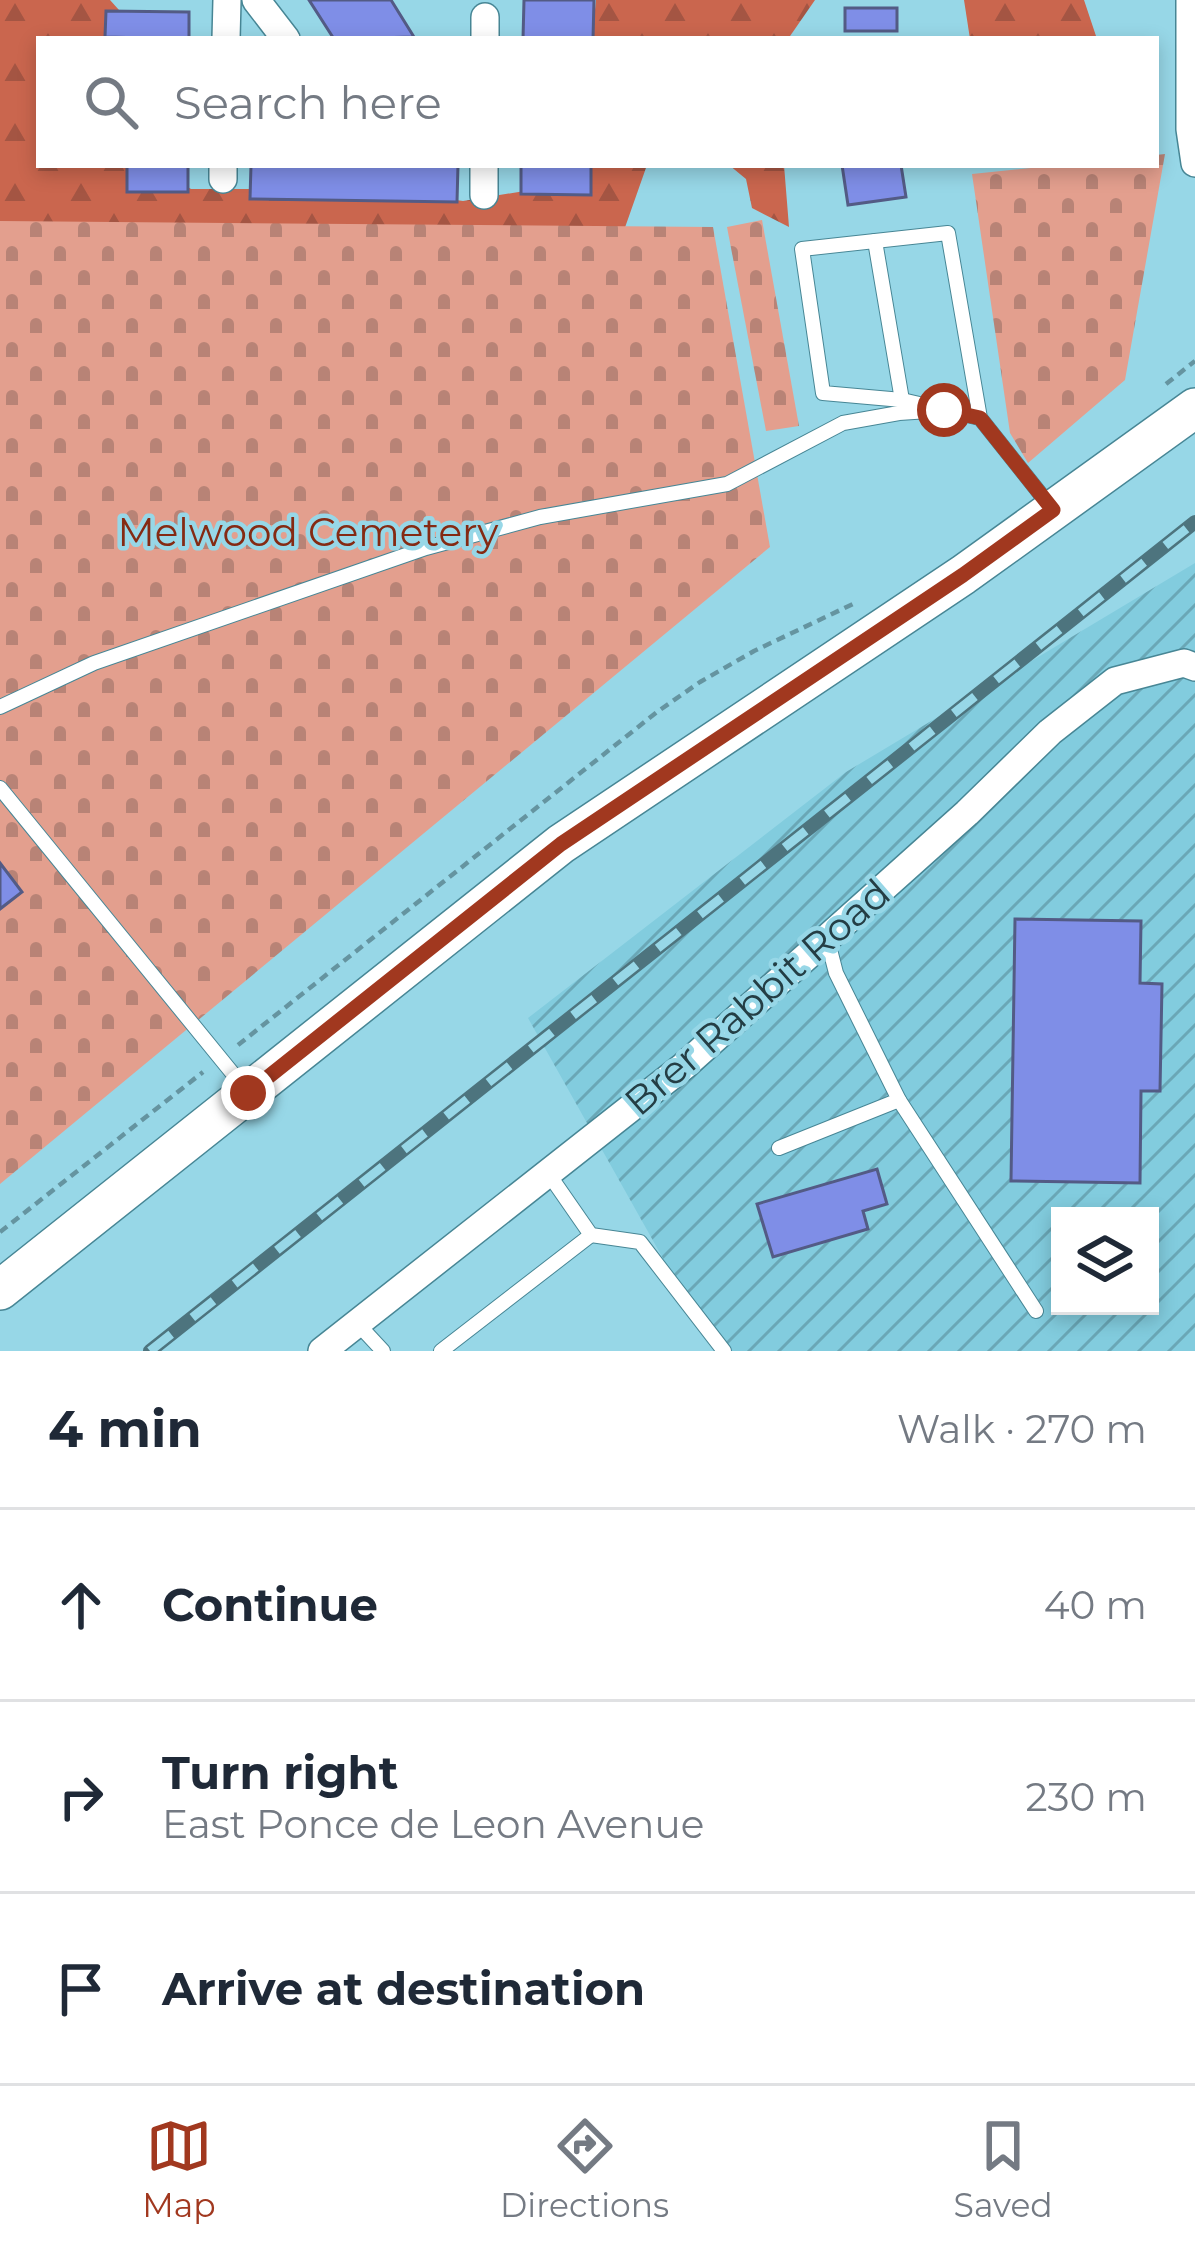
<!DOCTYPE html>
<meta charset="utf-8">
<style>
body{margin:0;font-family:Montserrat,sans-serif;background:#f2f2f3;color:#1f2937}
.controls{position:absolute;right:36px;bottom:36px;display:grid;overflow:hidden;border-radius:0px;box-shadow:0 6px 18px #0003}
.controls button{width:108px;height:108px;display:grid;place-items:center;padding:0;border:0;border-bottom:3px solid #e0e1e3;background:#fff;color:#1f2937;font:60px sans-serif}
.stop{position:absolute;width:36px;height:36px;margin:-27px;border:9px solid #a1381f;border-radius:50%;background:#fff}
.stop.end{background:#a1381f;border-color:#fff;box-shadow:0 3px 12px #0008}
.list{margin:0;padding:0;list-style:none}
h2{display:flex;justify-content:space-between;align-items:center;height:156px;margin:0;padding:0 48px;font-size:51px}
h2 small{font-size:39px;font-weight:400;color:#747a83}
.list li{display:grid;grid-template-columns:78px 1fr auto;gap:36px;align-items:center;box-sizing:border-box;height:192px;padding:0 48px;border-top:3px solid #e0e1e3}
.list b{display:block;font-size:45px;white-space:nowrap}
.list p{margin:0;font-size:39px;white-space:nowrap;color:#747a83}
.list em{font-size:39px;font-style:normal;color:#747a83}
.icon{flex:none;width:66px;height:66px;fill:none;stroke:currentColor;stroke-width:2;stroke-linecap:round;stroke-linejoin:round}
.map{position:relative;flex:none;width:1195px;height:1351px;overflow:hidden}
.search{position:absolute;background:#fff;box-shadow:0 6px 18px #0003;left:36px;right:36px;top:36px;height:132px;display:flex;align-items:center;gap:30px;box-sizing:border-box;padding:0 42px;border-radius:0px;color:#747a83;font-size:45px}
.sheet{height:732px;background:#fff}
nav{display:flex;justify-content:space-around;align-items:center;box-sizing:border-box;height:168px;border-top:3px solid #e0e1e3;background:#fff;font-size:33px;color:#747a83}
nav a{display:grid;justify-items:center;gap:6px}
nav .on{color:#a1381f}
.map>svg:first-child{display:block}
.industrial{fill:url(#industrial-furrows);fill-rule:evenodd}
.forest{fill:url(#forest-firs)}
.cemetery{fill:url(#cemetery-stones)}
.building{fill:#7f8ee7;stroke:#535b85;stroke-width:3}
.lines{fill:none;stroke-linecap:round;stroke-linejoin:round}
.lane-casing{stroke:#478695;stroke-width:16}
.street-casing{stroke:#478695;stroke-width:30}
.secondary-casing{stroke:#478695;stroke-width:42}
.path{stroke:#6594a0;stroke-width:4.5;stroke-dasharray:9 6;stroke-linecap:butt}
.lane{stroke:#fff;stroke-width:14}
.street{stroke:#fff;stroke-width:27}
.secondary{stroke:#fff;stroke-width:39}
.rail-casing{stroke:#4d747e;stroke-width:14}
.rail{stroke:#97d7e7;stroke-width:9;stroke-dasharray:27;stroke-linecap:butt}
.route{stroke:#a1381f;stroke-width:15}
.labels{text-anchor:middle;stroke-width:9;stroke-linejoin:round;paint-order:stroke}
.park-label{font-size:39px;fill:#852a13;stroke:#97d7e7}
.street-label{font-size:39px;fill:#243e45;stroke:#97d7e7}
</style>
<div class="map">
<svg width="1195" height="1351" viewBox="0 0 1195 1351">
<defs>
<pattern id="industrial-furrows" width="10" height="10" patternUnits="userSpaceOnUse" patternTransform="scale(3)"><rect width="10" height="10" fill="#82ccde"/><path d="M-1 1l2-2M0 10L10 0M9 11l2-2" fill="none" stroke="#6aa7b6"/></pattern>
<pattern id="forest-firs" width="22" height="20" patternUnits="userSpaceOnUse" patternTransform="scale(3)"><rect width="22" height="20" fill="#ca664e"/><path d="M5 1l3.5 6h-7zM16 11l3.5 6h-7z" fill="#a45543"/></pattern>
<pattern id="cemetery-stones" width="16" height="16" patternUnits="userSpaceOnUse" patternTransform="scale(3)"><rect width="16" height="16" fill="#e39f8e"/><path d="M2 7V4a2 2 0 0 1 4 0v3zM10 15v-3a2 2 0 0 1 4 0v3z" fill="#b88376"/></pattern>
</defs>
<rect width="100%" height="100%" fill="#97d7e7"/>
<path class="industrial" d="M 1195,563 L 1195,1351 L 715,1351 L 528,1018 L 846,772 ZM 1060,1216 L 1150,1216 L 1150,1306 L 1060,1306 Z"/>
<g class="forest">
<path d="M 0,0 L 110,0 L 119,10 L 118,39 L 39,39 L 39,165 L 152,165 L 191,189 L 380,189 L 463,201 L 555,186 L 564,165 L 647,165 L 622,236 L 0,348 Z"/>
<path d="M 596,0 L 815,0 L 788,39 L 592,39 Z"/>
<path d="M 964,0 L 1084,0 L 1097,39 L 970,39 Z"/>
<path d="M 729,165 L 784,165 L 789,227 L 752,208 L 746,179 Z"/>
</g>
<g class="cemetery">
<path d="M 1165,154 L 1125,380 L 1028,463 L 1010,433 L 972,174 L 1061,165 L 1156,165 L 1156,155 Z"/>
<path d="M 762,220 L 799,426 L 766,431 L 727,227 Z"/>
<path d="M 0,221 L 713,227 L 770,547 L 0,1184 Z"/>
</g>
<g class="building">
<path d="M 309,0 L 391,0 L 414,37 L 334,39 Z"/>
<path d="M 524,0 L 594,0 L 593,39 L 523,39 Z"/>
<rect x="845" y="8" width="52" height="23"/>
<path d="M 106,11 L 189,12 L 189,39 L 105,37 Z"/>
<rect x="127" y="165" width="61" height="27"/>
<path d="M 251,165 L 458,165 L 457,202 L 250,199 Z"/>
<path d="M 521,165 L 591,165 L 591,195 L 521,194 Z"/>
<path d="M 842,165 L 901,165 L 906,197 L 848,205 Z"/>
<path d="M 0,863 L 22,892 L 0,909 Z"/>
<path d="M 1015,919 L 1141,921 L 1140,983 L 1162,984 L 1160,1091 L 1141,1091 L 1140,1183 L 1011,1181 Z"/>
<path d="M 877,1169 L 887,1204 L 863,1211 L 868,1229 L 773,1257 L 757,1204 Z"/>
</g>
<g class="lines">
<defs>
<g id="lane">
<path d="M 875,241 L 902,400"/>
<path d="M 980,418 L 902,400 L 823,393 L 802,249 L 948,233 L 980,418 L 1050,506"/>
<path d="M 0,707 L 94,663 L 426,548 L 540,517 L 727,484 L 843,423 L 899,413 L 944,410"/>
<path d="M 0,788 L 247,1091"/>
<path d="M 899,1100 L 1036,1311"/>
<path d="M 779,1148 L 899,1100 L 836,973 L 827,938"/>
<path d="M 548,1173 L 591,1235 L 640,1242 L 724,1351"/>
<path d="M 357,1323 L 383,1351"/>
<path d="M 441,1351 L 591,1235"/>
</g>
<g id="street">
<path d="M 256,0 L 286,39"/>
<path d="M 1190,0 L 1190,129 L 1195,163"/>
<path d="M 226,39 L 227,0"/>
<path d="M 485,39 L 485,17"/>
<path d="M 484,165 L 484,195"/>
<path d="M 223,179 L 223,165"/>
<path d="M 322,1351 L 684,1066 L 967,813 L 1050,732 L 1115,681 L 1184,663 L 1195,667"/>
</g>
<path id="secondary" d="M 0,1290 L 561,844 L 963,575 L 1195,408"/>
</defs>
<use href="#lane" class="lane-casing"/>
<use href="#street" class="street-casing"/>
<use href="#secondary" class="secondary-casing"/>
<g class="path">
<path d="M 1166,384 L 1195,361"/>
<path d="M 238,1045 L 657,712 L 700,682 L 754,651 L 855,603"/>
<path d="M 0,1232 L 203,1072"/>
</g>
<use href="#lane" class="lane"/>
<use href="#street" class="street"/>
<use href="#secondary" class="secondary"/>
<defs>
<path id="rail" d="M 150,1351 L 1195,522"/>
</defs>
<use href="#rail" class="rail-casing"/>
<use href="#rail" class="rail"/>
</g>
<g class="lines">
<path class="route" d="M 248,1093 L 561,844 L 963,575 L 1053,510 L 980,418 L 944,410"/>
</g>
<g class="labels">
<g class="park-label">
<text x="308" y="546">Melwood Cemetery</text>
</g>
<g class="street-label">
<text transform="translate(757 997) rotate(-41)" y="14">Brer Rabbit Road</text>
</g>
</g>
</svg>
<div class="controls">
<button><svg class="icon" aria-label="layers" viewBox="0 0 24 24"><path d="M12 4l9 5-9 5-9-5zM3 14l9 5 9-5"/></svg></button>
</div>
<div class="stop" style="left:944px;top:410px"></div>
<div class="stop end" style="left:248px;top:1093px"></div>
<div class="search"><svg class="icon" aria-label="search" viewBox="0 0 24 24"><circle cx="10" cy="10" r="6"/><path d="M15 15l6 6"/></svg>Search here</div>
</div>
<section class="sheet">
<h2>4 min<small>Walk · 270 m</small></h2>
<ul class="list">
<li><svg class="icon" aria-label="ahead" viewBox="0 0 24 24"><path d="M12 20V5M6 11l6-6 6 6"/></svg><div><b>Continue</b></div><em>40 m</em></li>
<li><svg class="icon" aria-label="right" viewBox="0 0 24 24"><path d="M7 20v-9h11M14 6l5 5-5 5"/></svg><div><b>Turn right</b><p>East Ponce de Leon Avenue</p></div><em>230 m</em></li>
<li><svg class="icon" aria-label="arrive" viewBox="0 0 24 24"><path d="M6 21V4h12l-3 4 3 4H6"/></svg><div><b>Arrive at destination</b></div></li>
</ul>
</section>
<nav>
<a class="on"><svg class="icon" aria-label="map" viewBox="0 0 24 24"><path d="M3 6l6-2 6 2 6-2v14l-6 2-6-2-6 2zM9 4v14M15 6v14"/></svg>Map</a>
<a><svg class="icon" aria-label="directions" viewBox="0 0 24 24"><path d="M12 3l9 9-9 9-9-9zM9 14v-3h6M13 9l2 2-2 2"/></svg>Directions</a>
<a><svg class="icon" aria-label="saved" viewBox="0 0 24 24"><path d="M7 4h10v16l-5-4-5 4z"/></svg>Saved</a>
</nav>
